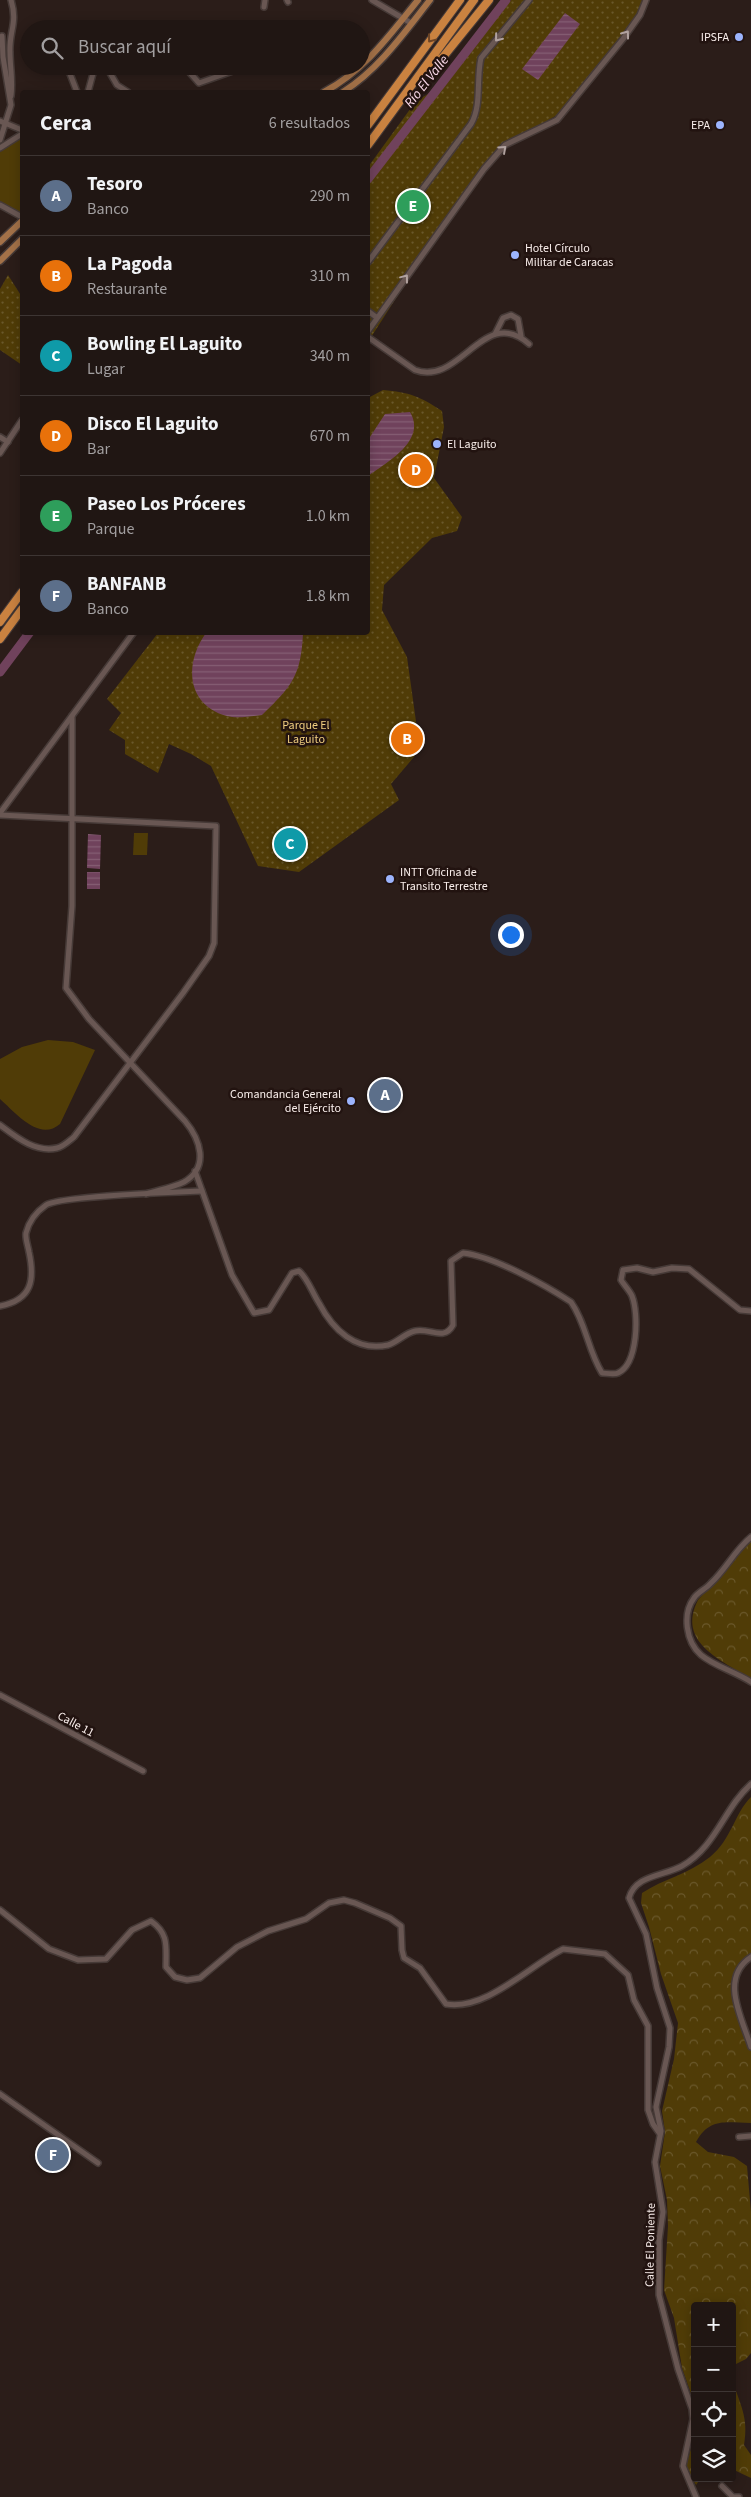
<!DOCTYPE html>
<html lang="es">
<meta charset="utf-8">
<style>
body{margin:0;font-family:"Source Sans 3",sans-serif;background:#281f1c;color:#f1f3f6}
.controls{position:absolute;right:15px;bottom:15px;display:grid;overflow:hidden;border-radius:5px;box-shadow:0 2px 12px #0003}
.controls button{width:45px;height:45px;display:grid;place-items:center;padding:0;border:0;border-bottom:1px solid #3d3533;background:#201613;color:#f1f3f6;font:25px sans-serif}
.you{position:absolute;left:510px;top:934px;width:18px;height:18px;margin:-12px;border:4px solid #fff;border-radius:50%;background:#1a73e8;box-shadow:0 0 0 8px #1a73e833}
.badge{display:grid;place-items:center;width:32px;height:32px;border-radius:50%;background:#9cb4fd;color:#fff;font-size:16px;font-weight:700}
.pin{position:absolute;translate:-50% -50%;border:2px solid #fff;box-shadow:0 1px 5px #0006}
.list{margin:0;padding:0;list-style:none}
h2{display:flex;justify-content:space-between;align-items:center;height:65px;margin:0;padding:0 20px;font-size:21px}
h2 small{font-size:16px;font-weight:400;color:#a29fa0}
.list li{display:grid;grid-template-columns:32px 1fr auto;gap:15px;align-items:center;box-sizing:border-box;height:80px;padding:0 20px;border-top:1px solid #3d3533}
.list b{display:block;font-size:19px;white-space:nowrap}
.list p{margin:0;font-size:16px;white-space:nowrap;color:#a29fa0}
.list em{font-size:16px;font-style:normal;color:#a29fa0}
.icon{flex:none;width:28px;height:28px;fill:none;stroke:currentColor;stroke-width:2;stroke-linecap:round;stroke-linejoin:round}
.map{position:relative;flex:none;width:751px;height:2497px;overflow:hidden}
.search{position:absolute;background:#201613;box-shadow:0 2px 12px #0003;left:20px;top:20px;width:350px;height:55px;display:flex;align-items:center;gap:12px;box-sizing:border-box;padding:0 18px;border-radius:28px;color:#a29fa0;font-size:19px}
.panel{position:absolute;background:#201613;box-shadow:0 2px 12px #0003;left:20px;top:90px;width:350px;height:545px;border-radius:5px}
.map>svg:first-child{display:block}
.green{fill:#503c07}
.forest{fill:url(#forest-crowns)}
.park{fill:url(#park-dots)}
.water{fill:url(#water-rules)}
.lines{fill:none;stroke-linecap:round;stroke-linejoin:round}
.river{stroke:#70425c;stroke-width:9}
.minor-casing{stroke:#463a37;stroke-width:8}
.major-casing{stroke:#463a37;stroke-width:9}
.highway-casing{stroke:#463a37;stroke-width:10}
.minor{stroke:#695753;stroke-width:5}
.major{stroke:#a37148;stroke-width:6}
.highway{stroke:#ca8240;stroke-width:8}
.oneway{stroke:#b1a29f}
.oneway2{stroke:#6e4526}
.poi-dot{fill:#9cb4fd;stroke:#221310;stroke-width:2}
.labels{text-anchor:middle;stroke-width:5;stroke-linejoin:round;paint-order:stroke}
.poi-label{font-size:12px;fill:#f9eeeb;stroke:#221310;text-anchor:end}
.park-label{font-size:12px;fill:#eecc7f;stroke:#221310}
.street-label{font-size:12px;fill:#f9eeeb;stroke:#221310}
.water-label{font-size:14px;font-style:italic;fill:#f9d9e9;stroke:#221310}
</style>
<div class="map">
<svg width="751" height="2497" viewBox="0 0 751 2497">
<defs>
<pattern id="forest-crowns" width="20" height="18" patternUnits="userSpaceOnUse" patternTransform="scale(1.25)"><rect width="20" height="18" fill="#503c07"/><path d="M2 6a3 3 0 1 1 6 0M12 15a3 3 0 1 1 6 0" fill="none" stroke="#6a582b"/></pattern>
<pattern id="park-dots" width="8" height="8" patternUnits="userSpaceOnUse" patternTransform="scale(1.25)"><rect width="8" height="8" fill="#503c07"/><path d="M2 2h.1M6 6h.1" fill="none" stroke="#6a582b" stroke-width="1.8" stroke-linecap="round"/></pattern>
<pattern id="water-rules" width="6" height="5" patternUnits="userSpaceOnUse" patternTransform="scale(1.25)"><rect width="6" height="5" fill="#70425c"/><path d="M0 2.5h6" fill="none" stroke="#855e74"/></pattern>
</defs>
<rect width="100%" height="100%" fill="#2b1d19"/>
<g class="green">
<path d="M 22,135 L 22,213 L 21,214 L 0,201 L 0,152 Z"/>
<path d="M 134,833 L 148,833 L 147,855 L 133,855 Z"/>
<path d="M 48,1040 L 73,1042 L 95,1050 L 60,1124 C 39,1142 16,1113 0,1099 L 0,1059 L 22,1047 Z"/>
</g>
<g class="forest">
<path d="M 751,1540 L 751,1679 C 722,1660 676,1643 698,1600 Z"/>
<path d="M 751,1797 L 751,1956 L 737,1973 L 735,1996 L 751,2039 L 751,2123 C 726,2123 710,2117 696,2142 L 708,2152 L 734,2157 L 747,2166 L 751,2212 L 751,2353 L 746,2359 L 732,2366 L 732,2306 L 695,2306 L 695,2405 L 682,2368 L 674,2318 L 664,2290 L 668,2226 L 667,2200 L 660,2166 L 665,2132 L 662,2111 L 674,2059 L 678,2023 L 661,1974 L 649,1927 L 641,1903 L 642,1893 C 663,1879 689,1874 710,1857 C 732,1839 734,1814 751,1797 Z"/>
<path d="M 732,2379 C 740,2405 749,2417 744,2445 L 751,2455 L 751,2478 L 732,2469 Z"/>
<path d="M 695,2437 L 695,2478 L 701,2478 L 696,2485 L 685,2467 Z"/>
</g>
<g class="park">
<path d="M 511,0 L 642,0 L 635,26 L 564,111 L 508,144 L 484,170 L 432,242 L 368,342 L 368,167 L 416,101 L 447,83 Z"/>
<path d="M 8,275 L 22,297 L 22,365 L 0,350 L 0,289 Z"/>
<path d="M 383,390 C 409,392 421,397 442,411 L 444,427 L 434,478 L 462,517 L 457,531 L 432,538 L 384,585 L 382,610 L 407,657 L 419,743 L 414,757 L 391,784 L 399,800 L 299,872 L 258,866 L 211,766 L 191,754 L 169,744 L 158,773 L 125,754 L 125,740 L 109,730 L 121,713 L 107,699 L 158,633 L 368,632 L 368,398 Z"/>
</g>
<g class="water">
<path d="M 565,13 L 580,24 L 538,80 L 522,69 Z"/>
<path d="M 410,412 C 427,441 387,462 368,476 L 368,440 L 385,414 Z"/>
<path d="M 206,633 L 303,633 C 301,676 292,686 262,715 C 252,716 237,719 227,716 C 186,705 184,663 206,633 Z"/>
<path d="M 88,834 L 101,835 L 100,869 L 87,868 Z"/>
<rect x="87" y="872" width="13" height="17"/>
</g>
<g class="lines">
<g class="river">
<path d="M 368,179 L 506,0"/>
<path d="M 0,672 L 30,632"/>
</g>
<defs>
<g id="minor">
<path d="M 287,0 L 288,2"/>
<path d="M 372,0 L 411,23"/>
<path d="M 264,7 L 265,0"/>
<path d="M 213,29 L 224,24 L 230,29"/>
<path d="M 67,66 L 77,92"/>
<path d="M 106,66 L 117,85 L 128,92"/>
<path d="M 184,66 L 199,83 L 247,66"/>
<path d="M 88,92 L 95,66"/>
<path d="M 11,96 C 13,80 10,67 10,52 C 9,31 18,23 11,0"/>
<path d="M 0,121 L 22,130"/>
<path d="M 0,140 L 11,105 L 3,57 L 2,36"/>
<path d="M 0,148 L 22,134"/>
<path d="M 0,205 L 22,217"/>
<path d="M 368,262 L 471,124 C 482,105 476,80 481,58 L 529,0"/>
<path d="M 368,311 L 376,317"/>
<path d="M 368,331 L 484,169 L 505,145 L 557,120 L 623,39 L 640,15 L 646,0"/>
<path d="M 495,334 L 503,318 L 511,315 L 518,319 L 521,336"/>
<path d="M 368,337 L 415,370 C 460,387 484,304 529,344"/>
<path d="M 0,437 L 8,442"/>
<path d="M 0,453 L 22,420"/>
<path d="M 72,716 L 72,906 L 66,988 L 89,1019 L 185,1121 C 200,1139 210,1167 184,1182 C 172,1188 158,1190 146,1194"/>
<path d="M 0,813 L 134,632"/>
<path d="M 0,815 L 216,826 L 214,943 L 209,956 L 183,993 L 74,1137 C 69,1141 63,1147 57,1148 C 35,1153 16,1137 0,1125"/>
<path d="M 195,1171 L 232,1275 L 254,1313 L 269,1310 L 292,1273 L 299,1271 C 308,1279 312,1292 319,1303 C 333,1330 356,1352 388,1345 C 398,1342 405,1333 415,1331 C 429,1327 444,1342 453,1325 L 451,1261 L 463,1253 C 493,1256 545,1285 571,1302 C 586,1323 588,1351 602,1373 C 606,1373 614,1375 618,1373 C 638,1364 639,1314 632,1296 C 630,1291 624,1285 621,1280 L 623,1270 L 637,1268 L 653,1272 L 672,1268 L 689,1269 L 740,1310 L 751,1311"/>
<path d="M 0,1306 C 32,1300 35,1280 29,1252 C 28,1246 25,1238 26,1233 C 29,1221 36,1212 46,1205 C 60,1196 178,1192 202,1191"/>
<path d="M 751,1537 C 735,1550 726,1569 711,1583 C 706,1589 698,1592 694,1598 C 682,1614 686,1642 701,1655 C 714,1666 736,1672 751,1682"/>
<path d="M 0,1695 L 143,1771"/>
<path d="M 0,1910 L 49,1949 L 78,1960 L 106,1959 L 132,1930 L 151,1921 C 169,1934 166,1946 166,1967 L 175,1977 L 187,1980 L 200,1978 L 237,1947 L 268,1931 L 306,1919 L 329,1903 L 344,1900 L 355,1903 L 390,1918 L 401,1926 L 402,1950 L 404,1958 L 420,1968 L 446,2004 C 486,2011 529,1966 563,1949 L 605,1954 L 628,1975 L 634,2000 L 648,2026 L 648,2110 L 653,2124 L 660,2134"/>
<path d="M 751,1957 C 719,1978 742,2018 751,2047"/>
<path d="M 0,2094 L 98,2163"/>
<path d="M 739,2137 L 751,2136"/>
<path d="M 722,2486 L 733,2497 L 739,2497"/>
<path d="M 696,2497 L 683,2466 L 693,2419 L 692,2409 L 678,2369 L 659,2295 L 659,2240 L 663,2212 L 655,2162 L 661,2131 L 656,2107 L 669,2047 L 670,2028 L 657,1988 L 646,1934 L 629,1898 C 635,1875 664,1876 682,1866 C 716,1847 724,1808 751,1784"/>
</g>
<g id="major">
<path d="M 324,92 C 365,70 389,36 418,0"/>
<path d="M 343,92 C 379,69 404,33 430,0"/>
<path d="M 0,242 L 22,221"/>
<path d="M 0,261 L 22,239"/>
</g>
<g id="highway">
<path d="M 427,69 L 443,57 L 489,0"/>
<path d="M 368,125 L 460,0"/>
<path d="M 368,145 L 474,0"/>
<path d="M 0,622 L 22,592"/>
<path d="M 0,639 L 22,609"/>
</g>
</defs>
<use href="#minor" class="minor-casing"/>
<use href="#major" class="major-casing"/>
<use href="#highway" class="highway-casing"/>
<use href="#minor" class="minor"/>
<use href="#major" class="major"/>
<use href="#highway" class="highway"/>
</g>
<defs><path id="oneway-chevron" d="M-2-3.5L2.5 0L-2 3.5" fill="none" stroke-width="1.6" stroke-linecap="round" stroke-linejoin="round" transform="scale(1.25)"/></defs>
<g class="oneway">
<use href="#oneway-chevron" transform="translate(626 34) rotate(-54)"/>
<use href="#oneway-chevron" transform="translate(498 38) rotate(129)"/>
<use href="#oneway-chevron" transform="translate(503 149) rotate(-42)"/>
<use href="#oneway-chevron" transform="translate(405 278) rotate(-53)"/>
</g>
<use class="oneway2" href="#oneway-chevron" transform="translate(431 39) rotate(127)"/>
<g class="poi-dot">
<circle cx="739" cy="37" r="5"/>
<circle cx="720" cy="125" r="5"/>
<circle cx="515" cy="255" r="5"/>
<circle cx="437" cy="444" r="5"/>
<circle cx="390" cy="879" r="5"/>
<circle cx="351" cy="1101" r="5"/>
</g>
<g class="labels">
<g class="poi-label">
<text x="729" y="41">IPSFA</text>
<text x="710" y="129">EPA</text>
<text x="525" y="252" text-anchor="start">Hotel Círculo<tspan x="525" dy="14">Militar de Caracas</tspan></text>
<text x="447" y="448" text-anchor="start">El Laguito</text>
<text x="400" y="876" text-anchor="start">INTT Oficina de<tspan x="400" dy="14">Transito Terrestre</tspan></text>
<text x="341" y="1098">Comandancia General<tspan x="341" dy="14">del Ejército</tspan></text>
</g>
<g class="park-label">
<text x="306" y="729">Parque El<tspan x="306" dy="14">Laguito</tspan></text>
</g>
<g class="street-label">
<text transform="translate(76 1724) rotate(28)" y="4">Calle 11</text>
<text transform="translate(650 2245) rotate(-89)" y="4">Calle El Poniente</text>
</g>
<g class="water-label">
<text transform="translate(426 81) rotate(-52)" y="5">Río El Valle</text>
</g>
</g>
</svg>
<div class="controls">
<button>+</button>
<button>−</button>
<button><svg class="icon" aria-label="locate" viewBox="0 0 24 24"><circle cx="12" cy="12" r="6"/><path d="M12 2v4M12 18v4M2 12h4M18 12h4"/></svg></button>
<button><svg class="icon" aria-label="layers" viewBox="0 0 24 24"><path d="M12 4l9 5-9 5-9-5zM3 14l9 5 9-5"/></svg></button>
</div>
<div class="you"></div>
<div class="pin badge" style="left:385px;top:1095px;background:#5c6f8a">A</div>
<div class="pin badge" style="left:407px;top:739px;background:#e8710a">B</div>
<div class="pin badge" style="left:290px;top:844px;background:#0f9aa8">C</div>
<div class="pin badge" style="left:416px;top:470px;background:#e8710a">D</div>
<div class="pin badge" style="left:413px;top:206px;background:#2e9e5b">E</div>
<div class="pin badge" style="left:53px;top:2155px;background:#5c6f8a">F</div>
<div class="search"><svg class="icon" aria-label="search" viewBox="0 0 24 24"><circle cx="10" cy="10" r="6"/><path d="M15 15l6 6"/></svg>Buscar aquí</div>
<section class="panel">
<h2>Cerca<small>6 resultados</small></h2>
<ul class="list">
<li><span class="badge" style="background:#5c6f8a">A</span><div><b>Tesoro</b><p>Banco</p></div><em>290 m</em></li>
<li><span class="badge" style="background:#e8710a">B</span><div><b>La Pagoda</b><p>Restaurante</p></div><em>310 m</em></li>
<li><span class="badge" style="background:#0f9aa8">C</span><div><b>Bowling El Laguito</b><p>Lugar</p></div><em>340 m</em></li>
<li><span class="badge" style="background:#e8710a">D</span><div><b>Disco El Laguito</b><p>Bar</p></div><em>670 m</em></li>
<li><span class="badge" style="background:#2e9e5b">E</span><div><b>Paseo Los Próceres</b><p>Parque</p></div><em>1.0 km</em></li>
<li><span class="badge" style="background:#5c6f8a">F</span><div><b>BANFANB</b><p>Banco</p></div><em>1.8 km</em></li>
</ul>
</section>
</div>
